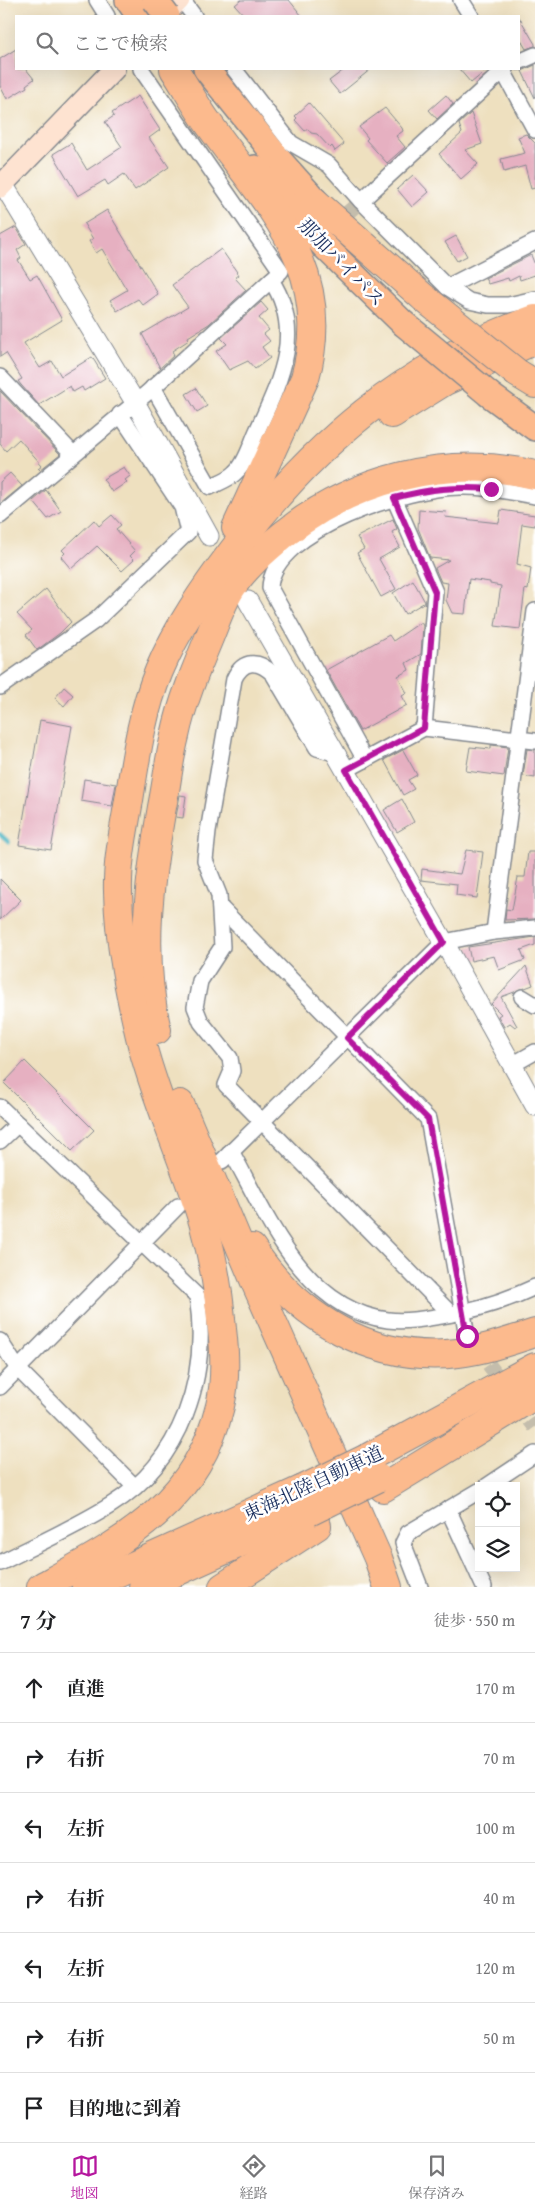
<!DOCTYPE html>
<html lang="ja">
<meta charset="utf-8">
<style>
body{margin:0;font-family:"Gentium Book Plus","Noto Serif JP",serif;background:#f2f2f2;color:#202124}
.controls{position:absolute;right:15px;bottom:15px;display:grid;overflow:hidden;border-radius:0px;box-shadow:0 5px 20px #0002}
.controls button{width:45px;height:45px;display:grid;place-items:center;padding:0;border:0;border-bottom:1px solid #e0e0e0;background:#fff;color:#202124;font:25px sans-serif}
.stop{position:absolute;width:15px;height:15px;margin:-11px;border:4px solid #b5179e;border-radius:50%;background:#fff}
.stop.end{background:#b5179e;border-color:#fff;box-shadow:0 1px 5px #0008}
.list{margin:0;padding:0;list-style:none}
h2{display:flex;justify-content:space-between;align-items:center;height:65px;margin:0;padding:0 20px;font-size:21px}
h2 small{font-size:16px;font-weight:400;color:#757577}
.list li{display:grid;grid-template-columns:32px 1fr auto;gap:15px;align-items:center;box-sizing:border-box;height:70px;padding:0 20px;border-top:1px solid #e0e0e0}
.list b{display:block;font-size:19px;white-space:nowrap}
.list em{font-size:16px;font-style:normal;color:#757577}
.icon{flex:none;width:28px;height:28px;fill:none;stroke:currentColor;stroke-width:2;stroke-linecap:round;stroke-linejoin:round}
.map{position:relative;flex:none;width:535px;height:1587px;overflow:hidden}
.search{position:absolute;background:#fff;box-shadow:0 5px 20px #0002;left:15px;right:15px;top:15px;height:55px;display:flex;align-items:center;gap:12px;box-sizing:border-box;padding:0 18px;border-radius:0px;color:#757577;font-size:19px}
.sheet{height:555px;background:#fff}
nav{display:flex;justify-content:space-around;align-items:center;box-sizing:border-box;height:70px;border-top:1px solid #e0e0e0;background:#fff;font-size:14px;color:#757577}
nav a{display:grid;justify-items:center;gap:2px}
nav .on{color:#b5179e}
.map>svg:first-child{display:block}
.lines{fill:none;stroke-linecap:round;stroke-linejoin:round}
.stream{stroke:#41b0be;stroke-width:4}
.building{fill:#e6b0c1}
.minor-tunnel{stroke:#c4bdac;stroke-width:15;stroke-dasharray:15 8;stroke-linecap:butt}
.minor-casing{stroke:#84888e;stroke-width:18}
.tertiary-casing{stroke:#84888e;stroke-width:21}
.secondary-casing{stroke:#84888e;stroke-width:24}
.trunk-casing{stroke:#84888e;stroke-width:28}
.motorway-casing{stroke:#84888e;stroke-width:30}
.minor{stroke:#fff;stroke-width:15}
.tertiary{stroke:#fff;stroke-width:19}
.secondary{stroke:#fee3d1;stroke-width:21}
.trunk{stroke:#fcba8d;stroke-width:25}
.motorway{stroke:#fcba8d;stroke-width:28}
.trunk-bridge-casing{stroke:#84888e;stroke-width:28;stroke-linecap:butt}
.motorway-bridge-casing{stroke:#84888e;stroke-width:30;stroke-linecap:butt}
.trunk-bridge{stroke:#fcba8d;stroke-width:25}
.motorway-bridge{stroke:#fcba8d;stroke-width:28}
.route{stroke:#b5179e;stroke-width:6}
.labels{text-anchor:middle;stroke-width:5;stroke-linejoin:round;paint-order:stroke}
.street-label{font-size:19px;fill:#1b2f5e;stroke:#fff}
</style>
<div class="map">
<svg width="535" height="1587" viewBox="0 0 535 1587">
<rect width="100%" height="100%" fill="#fff"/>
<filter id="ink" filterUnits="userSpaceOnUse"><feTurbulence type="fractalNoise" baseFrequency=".02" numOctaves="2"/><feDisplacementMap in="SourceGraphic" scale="10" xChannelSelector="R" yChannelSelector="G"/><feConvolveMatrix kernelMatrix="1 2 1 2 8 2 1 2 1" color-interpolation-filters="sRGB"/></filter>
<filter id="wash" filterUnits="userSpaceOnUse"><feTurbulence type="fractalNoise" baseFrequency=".0096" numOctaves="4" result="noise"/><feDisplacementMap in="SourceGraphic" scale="20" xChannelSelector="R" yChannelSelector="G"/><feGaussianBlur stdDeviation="1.12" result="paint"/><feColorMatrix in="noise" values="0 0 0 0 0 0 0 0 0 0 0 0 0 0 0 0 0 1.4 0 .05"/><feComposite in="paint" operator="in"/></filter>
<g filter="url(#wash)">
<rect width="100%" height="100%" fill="#eee0bf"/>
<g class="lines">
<path class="stream" d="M 0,834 L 9,842"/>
</g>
<g id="blocks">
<g class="building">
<path d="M 241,0 L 289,0 L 302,16 L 245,16 L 235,5 Z"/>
<path d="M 519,17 L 535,44 L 535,46 L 526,49 L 519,37 Z"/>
<path d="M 16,49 L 16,69 L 26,69 L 34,79 L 26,85 L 27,87 L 7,99 L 0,86 L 0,59 Z"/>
<path d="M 535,65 L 535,98 L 522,71 Z"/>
<path d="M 345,69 L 371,69 L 340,94 L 329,81 Z"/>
<path d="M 459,69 L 488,69 L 471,83 Z"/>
<path d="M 446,95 L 453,104 L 437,119 L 429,110 Z"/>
<path d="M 138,96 L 160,130 L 149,138 L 169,167 L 135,190 L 124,174 L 108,185 L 105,180 L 78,196 L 53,154 L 71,143 L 87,170 L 122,147 L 105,122 L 114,116 L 112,113 Z"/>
<path d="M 309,103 L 344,144 L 335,151 L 332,146 L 330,148 L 317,134 L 311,133 L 308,129 L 305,131 L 295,120 L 297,118 L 295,116 Z"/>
<path d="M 385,108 L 402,128 L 403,131 L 396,136 L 405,147 L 387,163 L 366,140 L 368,138 L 359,127 Z"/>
<path d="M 471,113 L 482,144 L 465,150 L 478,164 L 461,179 L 439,154 L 462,133 L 459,124 Z"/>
<path d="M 526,134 L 535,143 L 535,188 L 531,189 L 525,166 L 504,172 L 501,159 L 525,153 L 518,137 Z"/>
<path d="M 413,175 L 429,192 L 412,207 L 397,189 Z"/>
<path d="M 107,210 L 158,294 L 143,305 L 138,299 L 117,311 L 110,300 L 127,290 L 102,249 L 96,253 L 89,241 L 93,239 L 84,224 Z"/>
<path d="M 16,227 L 26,244 L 17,250 L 21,258 L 18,260 L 30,279 L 37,275 L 62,320 L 24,343 L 40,368 L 52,361 L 61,376 L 92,357 L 105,378 L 84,391 L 82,387 L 73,392 L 70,386 L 39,405 L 21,385 L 18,381 L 22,379 L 6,353 L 0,357 L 0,236 Z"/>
<path d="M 456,236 L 467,256 L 457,261 L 445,242 Z"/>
<path d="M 221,249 L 239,275 L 235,278 L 246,290 L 209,324 L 188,337 L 189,340 L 172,351 L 174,355 L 160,368 L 142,334 L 188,307 L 172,285 Z"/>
<path d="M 531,255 L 535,265 L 535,275 L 520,280 L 519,276 L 509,281 L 508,278 L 488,284 L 485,278 Z"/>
<path d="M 261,302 L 268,310 L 259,318 L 269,330 L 264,334 L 270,341 L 262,347 L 270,358 L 255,369 L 248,361 L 229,370 L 216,351 L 227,344 L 221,338 Z"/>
<path d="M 196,388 L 207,406 L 197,412 L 186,394 Z"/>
<path d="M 0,391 L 60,454 L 40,470 L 38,468 L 42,465 L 19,439 L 6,451 L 0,444 Z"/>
<path d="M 124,467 L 130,476 L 125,480 L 127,482 L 112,492 L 103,479 Z"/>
<path d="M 10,473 L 22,486 L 0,504 L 0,482 Z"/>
<path d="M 46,490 L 61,511 L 48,519 L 33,501 Z"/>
<path d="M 419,510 L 446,512 L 445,517 L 499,523 L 501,510 L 535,515 L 535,526 L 522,524 L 517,564 L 531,568 L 528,590 L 525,589 L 520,629 L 495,626 L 501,586 L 490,584 L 490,582 L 469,579 L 465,614 L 452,613 L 446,600 L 448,583 L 441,582 L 435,568 L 449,560 L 430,558 L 418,528 Z"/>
<path d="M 112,515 L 121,525 L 116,529 L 135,551 L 130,556 L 134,560 L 122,571 L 97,546 L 71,569 L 61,557 L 65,553 L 62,550 L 94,520 L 99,526 Z"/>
<path d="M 393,519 L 397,529 L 392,532 L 400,547 L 379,559 L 396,589 L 381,597 L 357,553 L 364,549 L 357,537 Z"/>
<path d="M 413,580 L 425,602 L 405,614 L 393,593 Z"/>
<path d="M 46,589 L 71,622 L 60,633 L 37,650 L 26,635 L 32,630 L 17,614 Z"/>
<path d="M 421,622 L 423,626 L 421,654 L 406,663 L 409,670 L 398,676 L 407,693 L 402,696 L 407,705 L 360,731 L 326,670 L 389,635 L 393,641 Z"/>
<path d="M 64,687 L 73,695 L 64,706 L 55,698 Z"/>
<path d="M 40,720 L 72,726 L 51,850 L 19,845 Z"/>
<path d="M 491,745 L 508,747 L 504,776 L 466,771 L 470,747 L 491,749 Z"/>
<path d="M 527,749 L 535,750 L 535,778 L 523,776 Z"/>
<path d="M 403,750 L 417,775 L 408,780 L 414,789 L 403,795 L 384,760 Z"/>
<path d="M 84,779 L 116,784 L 112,806 L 81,801 Z"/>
<path d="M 180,795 L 186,796 L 183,818 L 176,817 Z"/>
<path d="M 402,799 L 414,822 L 397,832 L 384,810 Z"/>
<path d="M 466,850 L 483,852 L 477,898 L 456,895 L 457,884 L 421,880 L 422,869 L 460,874 Z"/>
<path d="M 528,852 L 535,852 L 535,919 L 505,920 L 506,909 L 512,910 L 518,877 L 525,877 Z"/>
<path d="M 0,879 L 21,900 L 0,920 Z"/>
<path d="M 535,937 L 535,945 L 521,950 L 525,960 L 499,970 L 494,956 L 471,961 L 468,947 Z"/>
<path d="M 526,966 L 533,985 L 501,997 L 517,1026 L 515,1027 L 510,1023 L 504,1027 L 498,1016 L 501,1014 L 491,1004 Z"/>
<path d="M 25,1061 L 94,1130 L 72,1151 L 4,1083 Z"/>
</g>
</g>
</g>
<g filter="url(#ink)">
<use href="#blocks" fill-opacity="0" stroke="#84888e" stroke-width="1"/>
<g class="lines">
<g class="minor-tunnel">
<path d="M 292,261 L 361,201"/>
<path d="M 475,1346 L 535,1427"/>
</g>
<defs>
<g id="minor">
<path d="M 97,0 L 107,16"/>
<path d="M 182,0 L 194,16"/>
<path d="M 461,0 L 471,16"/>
<path d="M 519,62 L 535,55"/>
<path d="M 234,69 L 291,143 L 329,165 L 361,201 L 447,287 L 469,301 L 488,305 L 508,305 L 535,299"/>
<path d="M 502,69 L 535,130"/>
<path d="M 361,201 L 505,69"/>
<path d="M 447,287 L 535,242"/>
<path d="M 0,377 L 73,454"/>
<path d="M 153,387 L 210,487 C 218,483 230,479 236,472 C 246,463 251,444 257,431 C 280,381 305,332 271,280"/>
<path d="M 394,498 L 435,592 L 424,728"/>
<path d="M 0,516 L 147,393 L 281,271 L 141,69"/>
<path d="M 535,611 L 494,932 L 535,928"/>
<path d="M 0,687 L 96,620 L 188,532 L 182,507 L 120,414"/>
<path d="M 337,754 L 317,748 L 273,674 C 259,660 243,659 234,679 L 208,832 L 205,860 L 219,895 L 222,947 L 200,981 L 195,1007 L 201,1022 L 230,1058 L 232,1071 L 226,1085 L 451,1314"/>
<path d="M 365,760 L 270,588 C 272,529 410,487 460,487 C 485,486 510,492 535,496"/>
<path d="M 346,770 L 424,728 L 535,741"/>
<path d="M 220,907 L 428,1119 L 467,1336"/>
<path d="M 522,997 L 535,1005"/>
<path d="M 512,1065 L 535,1052"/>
<path d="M 0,1107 L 197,1296 C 210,1376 182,1461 111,1505 C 76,1527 37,1544 0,1563"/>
<path d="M 0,1141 L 18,1124"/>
<path d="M 231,1151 C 267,1216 304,1310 388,1320 C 406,1322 423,1319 441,1316 C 473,1311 505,1301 535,1287"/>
<path d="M 222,1161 L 444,942 L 494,932"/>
<path d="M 0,1341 L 18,1369 L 135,1487"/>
<path d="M 0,1387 L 178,1206"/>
<path d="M 487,1486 L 535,1454"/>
<path d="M 448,1509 L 484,1587"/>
<path d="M 420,1587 L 403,1543 L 408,1533 L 479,1491"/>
</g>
<g id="tertiary">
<path d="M 3,184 L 135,402 L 209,536"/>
<path d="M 248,601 L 444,942 L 535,1106"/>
</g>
<g id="secondary">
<path d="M 163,16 L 179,0"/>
<path d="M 0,187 L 114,69"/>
</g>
<g id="trunk">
<path d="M 128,0 L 139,16"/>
<path d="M 206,69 L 280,161 L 330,217"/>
<path d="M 255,168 L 324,246 L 403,323"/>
<path d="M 490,395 L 535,428"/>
</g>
<g id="motorway">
<path d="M 174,69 C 185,86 195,104 206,120 C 265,204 336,266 305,378 L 236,528"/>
<path d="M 315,202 L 424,298"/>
<path d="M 517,373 L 535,384"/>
<path d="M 392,414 L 445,381 L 535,340"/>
<path d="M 157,1030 C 139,955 149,881 162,807 C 167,783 169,759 175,736 C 182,702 196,669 209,638 C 216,621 222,602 232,587 C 245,567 265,550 283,535 C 353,479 446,454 535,475"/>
<path d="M 180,1104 L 255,1282 L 378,1558 L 388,1587"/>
<path d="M 252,1248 C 297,1318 373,1363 458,1353 C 484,1350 510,1341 535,1333"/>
<path d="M 367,1458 L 535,1367"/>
<path d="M 383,1488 L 535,1395"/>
<path d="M 41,1587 C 122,1542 197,1504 220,1406 C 226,1381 225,1354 222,1329 C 219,1293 213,1257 203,1222 C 185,1162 158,1106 142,1045 C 130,995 119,944 118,892 C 117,861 124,830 129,800 C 136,756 142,712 159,671 C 177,628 204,589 232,552 C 313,443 406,365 535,319"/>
<path d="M 86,1587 L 301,1490"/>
<path d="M 143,1587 L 309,1512"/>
<path d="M 223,1587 L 317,1526"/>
</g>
</defs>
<use href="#minor" class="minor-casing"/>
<use href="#tertiary" class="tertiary-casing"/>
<use href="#secondary" class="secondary-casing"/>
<use href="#trunk" class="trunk-casing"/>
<use href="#motorway" class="motorway-casing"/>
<use href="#minor" class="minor"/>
<use href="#tertiary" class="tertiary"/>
<use href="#secondary" class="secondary"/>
<use href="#trunk" class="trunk"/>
<use href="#motorway" class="motorway"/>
<defs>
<g id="trunk-bridge">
<path d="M 155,0 L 167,16"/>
<path d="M 403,323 L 490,395"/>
</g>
<g id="motorway-bridge">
<path d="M 424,298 L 517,373"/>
<path d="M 301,1490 L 367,1458"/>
<path d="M 309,1512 L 378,1478"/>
</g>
</defs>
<use href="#trunk-bridge" class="trunk-bridge-casing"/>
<use href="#motorway-bridge" class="motorway-bridge-casing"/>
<use href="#trunk-bridge" class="trunk-bridge"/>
<use href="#motorway-bridge" class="motorway-bridge"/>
</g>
</g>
<g class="lines" filter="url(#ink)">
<path class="route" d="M 467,1336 L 428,1119 L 347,1038 L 444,942 L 346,770 L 424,728 L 435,592 L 394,498 C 429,489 455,486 491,489"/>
</g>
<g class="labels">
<g class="street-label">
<text transform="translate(342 262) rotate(46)" y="7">那加バイパス</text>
<text transform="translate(313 1483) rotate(-25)" y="7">東海北陸自動車道</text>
</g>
</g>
</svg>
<div class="controls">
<button><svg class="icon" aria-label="locate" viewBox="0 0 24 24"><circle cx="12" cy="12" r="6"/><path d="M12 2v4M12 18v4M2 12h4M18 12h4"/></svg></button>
<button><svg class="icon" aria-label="layers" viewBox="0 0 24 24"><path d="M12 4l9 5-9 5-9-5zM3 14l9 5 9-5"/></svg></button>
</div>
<div class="stop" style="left:467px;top:1336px"></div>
<div class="stop end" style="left:491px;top:489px"></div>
<div class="search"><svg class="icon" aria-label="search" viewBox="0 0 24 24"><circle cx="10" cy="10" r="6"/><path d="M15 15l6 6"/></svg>ここで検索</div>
</div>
<section class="sheet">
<h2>7 分<small>徒歩 · 550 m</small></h2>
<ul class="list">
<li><svg class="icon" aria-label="ahead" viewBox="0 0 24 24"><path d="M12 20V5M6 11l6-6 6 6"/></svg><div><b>直進</b></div><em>170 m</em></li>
<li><svg class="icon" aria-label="right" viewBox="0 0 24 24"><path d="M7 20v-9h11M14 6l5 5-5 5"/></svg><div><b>右折</b></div><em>70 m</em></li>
<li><svg class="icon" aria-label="left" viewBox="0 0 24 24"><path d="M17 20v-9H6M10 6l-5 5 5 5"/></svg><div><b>左折</b></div><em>100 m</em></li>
<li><svg class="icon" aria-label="right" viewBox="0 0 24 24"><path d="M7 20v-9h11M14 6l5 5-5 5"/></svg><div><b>右折</b></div><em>40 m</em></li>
<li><svg class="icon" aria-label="left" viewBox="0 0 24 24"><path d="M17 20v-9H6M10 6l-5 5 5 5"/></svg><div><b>左折</b></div><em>120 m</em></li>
<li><svg class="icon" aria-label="right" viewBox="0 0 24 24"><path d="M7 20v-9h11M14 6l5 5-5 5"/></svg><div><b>右折</b></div><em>50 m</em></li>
<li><svg class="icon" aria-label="arrive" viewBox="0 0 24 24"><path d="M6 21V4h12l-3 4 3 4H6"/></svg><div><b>目的地に到着</b></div></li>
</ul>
</section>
<nav>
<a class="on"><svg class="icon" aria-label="map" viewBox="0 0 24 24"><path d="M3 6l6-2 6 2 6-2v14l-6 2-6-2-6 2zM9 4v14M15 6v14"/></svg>地図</a>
<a><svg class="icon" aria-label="directions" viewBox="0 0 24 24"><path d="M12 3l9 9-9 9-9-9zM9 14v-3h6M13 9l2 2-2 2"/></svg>経路</a>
<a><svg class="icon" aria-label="saved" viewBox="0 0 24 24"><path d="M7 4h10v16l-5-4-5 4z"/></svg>保存済み</a>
</nav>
